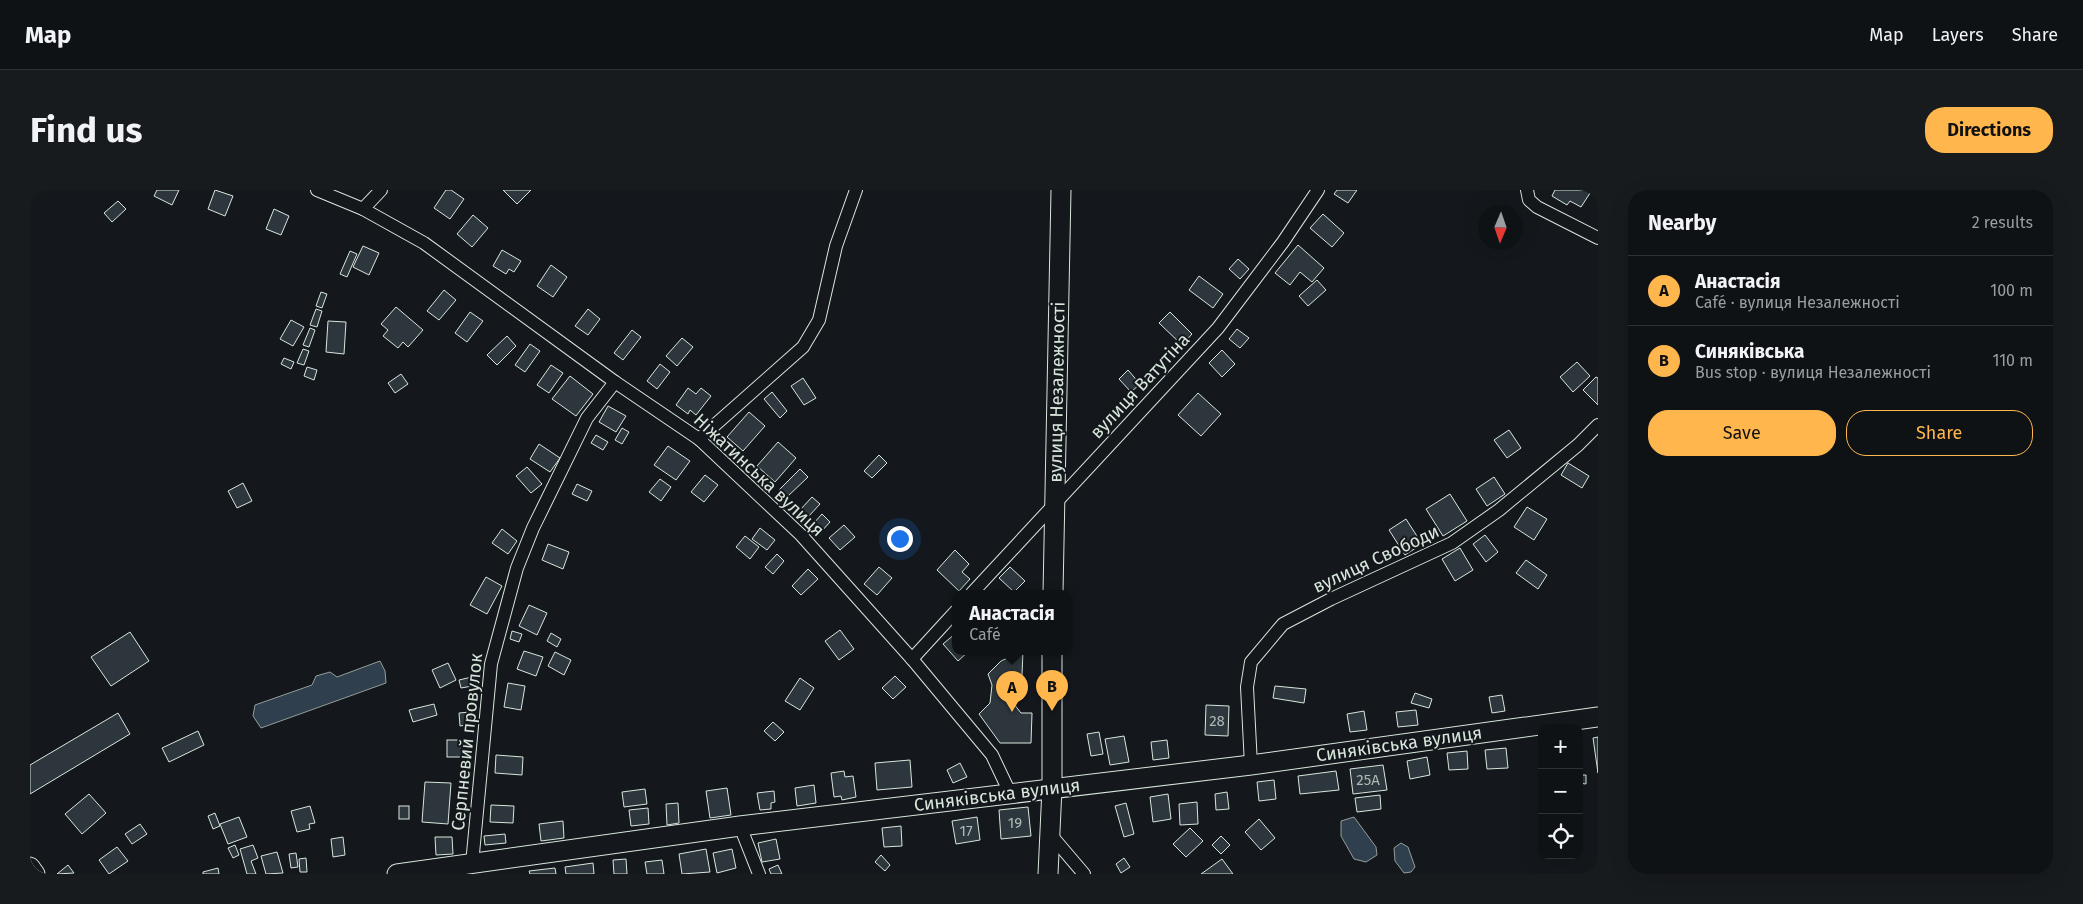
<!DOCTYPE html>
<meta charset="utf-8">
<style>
body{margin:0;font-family:"Fira Sans",sans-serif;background:#181b1e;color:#f1f3f6}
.controls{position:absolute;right:15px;bottom:15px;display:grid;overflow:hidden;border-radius:10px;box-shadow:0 5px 20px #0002}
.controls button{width:45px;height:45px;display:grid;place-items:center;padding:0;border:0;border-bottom:1px solid #2f3234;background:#0f1215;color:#f1f3f6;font:25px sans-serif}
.compass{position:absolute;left:1448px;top:15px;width:45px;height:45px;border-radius:50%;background:#0f1215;box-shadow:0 5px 20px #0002;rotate:182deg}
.you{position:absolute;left:869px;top:348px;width:18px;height:18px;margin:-12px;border:4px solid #fff;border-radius:50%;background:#1a73e8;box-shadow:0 0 0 8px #1a73e833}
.badge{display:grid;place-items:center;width:32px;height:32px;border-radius:50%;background:#ffb74d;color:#111;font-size:16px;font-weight:700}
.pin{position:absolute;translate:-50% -41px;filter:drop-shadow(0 1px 2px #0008)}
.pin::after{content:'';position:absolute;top:26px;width:18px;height:15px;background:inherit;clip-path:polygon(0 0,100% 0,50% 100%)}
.popup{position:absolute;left:922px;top:400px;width:120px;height:65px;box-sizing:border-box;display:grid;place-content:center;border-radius:10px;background:#0f1215;filter:drop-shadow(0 1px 4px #0005);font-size:16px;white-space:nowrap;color:#9b9ea0}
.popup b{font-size:19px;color:#f1f3f6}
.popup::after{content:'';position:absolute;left:50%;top:100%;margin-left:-10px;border:10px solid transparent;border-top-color:#0f1215}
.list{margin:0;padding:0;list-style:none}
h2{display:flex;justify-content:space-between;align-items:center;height:65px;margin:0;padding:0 20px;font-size:21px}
h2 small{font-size:16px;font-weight:400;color:#9b9ea0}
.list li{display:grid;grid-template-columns:32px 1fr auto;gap:15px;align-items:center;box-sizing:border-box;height:70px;padding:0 20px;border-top:1px solid #2f3234}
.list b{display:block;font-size:19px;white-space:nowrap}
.list p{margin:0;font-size:16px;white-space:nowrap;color:#9b9ea0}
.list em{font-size:16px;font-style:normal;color:#9b9ea0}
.actions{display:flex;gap:10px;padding:15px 20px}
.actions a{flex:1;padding:11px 0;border:1px solid #ffb74d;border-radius:20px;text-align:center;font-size:18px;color:#ffb74d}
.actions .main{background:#ffb74d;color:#111}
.icon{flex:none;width:28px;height:28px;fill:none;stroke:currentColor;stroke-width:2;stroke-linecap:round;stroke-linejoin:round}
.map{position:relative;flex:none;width:1568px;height:684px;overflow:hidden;border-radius:20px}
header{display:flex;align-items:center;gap:30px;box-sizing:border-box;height:70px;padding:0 25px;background:#0f1215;border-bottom:1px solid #2f3234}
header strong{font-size:24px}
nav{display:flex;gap:28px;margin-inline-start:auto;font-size:18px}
.intro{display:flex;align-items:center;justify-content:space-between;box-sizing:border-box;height:120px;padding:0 30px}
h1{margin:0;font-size:35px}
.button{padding:12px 22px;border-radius:20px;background:#ffb74d;color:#111;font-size:18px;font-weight:700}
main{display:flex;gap:30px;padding:0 30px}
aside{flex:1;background:#0f1215;border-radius:20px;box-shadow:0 5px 20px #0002}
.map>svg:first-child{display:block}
.water{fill:#2f3f4d;stroke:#939e99}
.building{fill:#2c363c;stroke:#d8e6dc}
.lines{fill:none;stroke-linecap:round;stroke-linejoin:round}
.street-casing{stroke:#d8e6dc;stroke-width:14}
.secondary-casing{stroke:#d8e6dc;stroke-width:21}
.street{stroke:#14181c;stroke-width:12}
.secondary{stroke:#14181c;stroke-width:19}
.labels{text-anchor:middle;stroke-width:4;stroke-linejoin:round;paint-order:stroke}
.number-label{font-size:15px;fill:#adbab4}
.street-label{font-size:18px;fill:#d8e6dc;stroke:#14181c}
</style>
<header>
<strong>Map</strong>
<nav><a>Map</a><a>Layers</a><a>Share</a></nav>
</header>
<div class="intro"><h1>Find us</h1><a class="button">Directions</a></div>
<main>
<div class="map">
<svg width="1568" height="684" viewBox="0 0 1568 684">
<rect width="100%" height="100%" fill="#14181c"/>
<g class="water">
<path d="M 350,471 L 355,481 L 356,493 L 231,538 L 223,526 L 225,515 L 282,495 L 286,486 L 300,482 L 307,487 Z"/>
<path d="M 1324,627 L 1346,657 L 1347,665 L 1336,672 L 1324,669 L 1311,646 L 1311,631 Z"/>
<path d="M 1371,653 L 1378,657 L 1385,677 L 1381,682 L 1374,683 L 1365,671 L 1364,658 Z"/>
</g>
<g class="building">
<path d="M 127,0 L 149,0 L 142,15 L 124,6 Z"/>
<path d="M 185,0 L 203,6 L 195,26 L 178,19 Z"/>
<path d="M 416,0 L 421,0 L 434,9 L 420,29 L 404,18 Z"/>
<path d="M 473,0 L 501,0 L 487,14 Z"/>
<path d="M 1307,0 L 1327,0 L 1318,13 L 1304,4 Z"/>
<path d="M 1525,0 L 1562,0 L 1551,17 L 1540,11 L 1537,15 L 1522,6 Z"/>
<path d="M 88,11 L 96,19 L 82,32 L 74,23 Z"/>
<path d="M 244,19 L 259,26 L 251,45 L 236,39 Z"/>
<path d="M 1293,24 L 1314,43 L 1302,57 L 1280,38 Z"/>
<path d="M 443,25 L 458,38 L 442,57 L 427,44 Z"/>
<path d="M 1268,55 L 1294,78 L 1282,92 L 1270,82 L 1260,95 L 1245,83 Z"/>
<path d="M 333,56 L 349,63 L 339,85 L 323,77 Z"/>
<path d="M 472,60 L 491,71 L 484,82 L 479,79 L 476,84 L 463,76 Z"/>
<path d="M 320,61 L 327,64 L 317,87 L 310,84 Z"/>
<path d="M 1208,69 L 1219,79 L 1210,89 L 1199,79 Z"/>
<path d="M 521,75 L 537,87 L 523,107 L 507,96 Z"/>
<path d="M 1169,86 L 1193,104 L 1183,118 L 1159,100 Z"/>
<path d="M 1287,90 L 1296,100 L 1278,116 L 1269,106 Z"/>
<path d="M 414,100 L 426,110 L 409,130 L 397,121 Z"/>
<path d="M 291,102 L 297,104 L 292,118 L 286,116 Z"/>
<path d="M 366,117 L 393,140 L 378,157 L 373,152 L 368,158 L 353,146 L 358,140 L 351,134 Z"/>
<path d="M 286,119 L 292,121 L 287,137 L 280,135 Z"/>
<path d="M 558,119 L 570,129 L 558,145 L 545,136 Z"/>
<path d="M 440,122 L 453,131 L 437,152 L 425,143 Z"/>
<path d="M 1140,122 L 1162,144 L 1152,155 L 1129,133 Z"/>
<path d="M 261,130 L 274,137 L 263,156 L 250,149 Z"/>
<path d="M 298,131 L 316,132 L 314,164 L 296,162 Z"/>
<path d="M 280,138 L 285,140 L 279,157 L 273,155 Z"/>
<path d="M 1207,139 L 1219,148 L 1210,158 L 1199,149 Z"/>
<path d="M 602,140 L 611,147 L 593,170 L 584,163 Z"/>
<path d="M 477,146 L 486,156 L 467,175 L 457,165 Z"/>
<path d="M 652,148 L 663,157 L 647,176 L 636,166 Z"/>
<path d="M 500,154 L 510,161 L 495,182 L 485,175 Z"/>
<path d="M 273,159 L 279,161 L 274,175 L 267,173 Z"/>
<path d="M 1192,160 L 1205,174 L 1192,187 L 1179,173 Z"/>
<path d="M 254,168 L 264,172 L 261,179 L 251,174 Z"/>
<path d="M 1547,172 L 1560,186 L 1543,202 L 1530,187 Z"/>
<path d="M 630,174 L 640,182 L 627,199 L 617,191 Z"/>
<path d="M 521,175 L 533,183 L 519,203 L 507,195 Z"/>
<path d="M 277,177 L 287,180 L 284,190 L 274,186 Z"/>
<path d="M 1098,180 L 1110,194 L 1101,202 L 1089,189 Z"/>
<path d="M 371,184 L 378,194 L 365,203 L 358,193 Z"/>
<path d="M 540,186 L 563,204 L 546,226 L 522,209 Z"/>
<path d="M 1566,187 L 1568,188 L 1568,215 L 1553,200 Z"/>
<path d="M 773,188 L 786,208 L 774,215 L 761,196 Z"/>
<path d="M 658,198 L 666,204 L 671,198 L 681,206 L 666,225 L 660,220 L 658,224 L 646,215 Z"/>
<path d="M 742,202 L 757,221 L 750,228 L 734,209 Z"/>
<path d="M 1168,203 L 1191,224 L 1171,246 L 1148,225 Z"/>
<path d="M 578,216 L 596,226 L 586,242 L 569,232 Z"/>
<path d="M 719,222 L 735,236 L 713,261 L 697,247 Z"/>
<path d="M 592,238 L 599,242 L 592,254 L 585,250 Z"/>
<path d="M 1479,240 L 1491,258 L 1477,268 L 1464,250 Z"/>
<path d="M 566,245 L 578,252 L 573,260 L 561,253 Z"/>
<path d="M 748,252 L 766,268 L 745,292 L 727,276 Z"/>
<path d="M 509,254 L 530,268 L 520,282 L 500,269 Z"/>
<path d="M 638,256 L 660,271 L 646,290 L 624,275 Z"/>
<path d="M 849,265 L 857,273 L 842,288 L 834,281 Z"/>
<path d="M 1538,273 L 1559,286 L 1552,298 L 1531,285 Z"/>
<path d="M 497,277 L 512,294 L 501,303 L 486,286 Z"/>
<path d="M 770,279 L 778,287 L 757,307 L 749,300 Z"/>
<path d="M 675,285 L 688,295 L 674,312 L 661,302 Z"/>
<path d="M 1464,287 L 1475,304 L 1457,316 L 1446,299 Z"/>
<path d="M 630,289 L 641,297 L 631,311 L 619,302 Z"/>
<path d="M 213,293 L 222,311 L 207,318 L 198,301 Z"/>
<path d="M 547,294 L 562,301 L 557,311 L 542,304 Z"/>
<path d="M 1420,304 L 1437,331 L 1413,346 L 1396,319 Z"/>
<path d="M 782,307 L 790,314 L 778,327 L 770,320 Z"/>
<path d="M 1497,317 L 1517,329 L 1504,350 L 1484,337 Z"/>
<path d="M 792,324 L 800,332 L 790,343 L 782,335 Z"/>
<path d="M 1376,329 L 1392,354 L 1375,365 L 1359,340 Z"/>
<path d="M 814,335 L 825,347 L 810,360 L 799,348 Z"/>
<path d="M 730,338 L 745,350 L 737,360 L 722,349 Z"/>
<path d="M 472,339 L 487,351 L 478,364 L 462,353 Z"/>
<path d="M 1455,345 L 1468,362 L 1456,372 L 1443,354 Z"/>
<path d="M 715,346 L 729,357 L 720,369 L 706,357 Z"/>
<path d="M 518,354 L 539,362 L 533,379 L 512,370 Z"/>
<path d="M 1430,358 L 1443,380 L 1425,391 L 1412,369 Z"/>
<path d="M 925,360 L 939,374 L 932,382 L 940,389 L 929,401 L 907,380 Z"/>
<path d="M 747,364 L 754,371 L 743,384 L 735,377 Z"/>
<path d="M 1496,370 L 1517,385 L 1508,399 L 1486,383 Z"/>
<path d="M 849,377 L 862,388 L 847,405 L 834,394 Z"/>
<path d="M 980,377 L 995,391 L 984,402 L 969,388 Z"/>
<path d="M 778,379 L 788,389 L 771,405 L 762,396 Z"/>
<path d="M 456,387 L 472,396 L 457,424 L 440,415 Z"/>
<path d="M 499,415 L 517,423 L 507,445 L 489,436 Z"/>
<path d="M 810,440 L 824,459 L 809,470 L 795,451 Z"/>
<path d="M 482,441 L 492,444 L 489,452 L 480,449 Z"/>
<path d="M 100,442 L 119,471 L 81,496 L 61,467 Z"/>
<path d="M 521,443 L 531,449 L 527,457 L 517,451 Z"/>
<path d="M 926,443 L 926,461 L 939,461 L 928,471 L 913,454 Z"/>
<path d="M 494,461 L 513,467 L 506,486 L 487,479 Z"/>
<path d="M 993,461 L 992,485 L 984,498 L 984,514 L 991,523 L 1002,523 L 1001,553 L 970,553 L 949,524 L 960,513 L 962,495 L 958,484 L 971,471 Z"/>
<path d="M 525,462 L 541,470 L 534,485 L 518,476 Z"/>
<path d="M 418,473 L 426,490 L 410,498 L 402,480 Z"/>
<path d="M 446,486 L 448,495 L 431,498 L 429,490 Z"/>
<path d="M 865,486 L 876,497 L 863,509 L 852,498 Z"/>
<path d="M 770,488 L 784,498 L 770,520 L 755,511 Z"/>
<path d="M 478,493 L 495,496 L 491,520 L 474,517 Z"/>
<path d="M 1245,496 L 1276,499 L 1274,513 L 1243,508 Z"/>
<path d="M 1385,503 L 1402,509 L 1399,518 L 1381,513 Z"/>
<path d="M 1472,505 L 1475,521 L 1462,523 L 1459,507 Z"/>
<path d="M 404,514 L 407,525 L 383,532 L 379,520 Z"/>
<path d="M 1176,515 L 1199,516 L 1198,546 L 1175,545 Z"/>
<path d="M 1386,520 L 1388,535 L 1368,537 L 1366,522 Z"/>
<path d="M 1334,521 L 1337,540 L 1320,542 L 1317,524 Z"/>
<path d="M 440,522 L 442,534 L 430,536 L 429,523 Z"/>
<path d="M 88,523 L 100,544 L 0,604 L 0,575 Z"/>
<path d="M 743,532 L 754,542 L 745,551 L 734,541 Z"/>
<path d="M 168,541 L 174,555 L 139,572 L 132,558 Z"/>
<path d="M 1069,542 L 1073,564 L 1061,566 L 1057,544 Z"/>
<path d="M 1094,546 L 1099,572 L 1080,575 L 1075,549 Z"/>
<path d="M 1568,547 L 1568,583 L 1563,548 Z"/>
<rect x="417" y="550" width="18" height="17"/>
<path d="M 1137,550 L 1139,568 L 1123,570 L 1121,552 Z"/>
<path d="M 1476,558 L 1478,578 L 1457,579 L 1455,560 Z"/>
<path d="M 1437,561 L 1438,579 L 1419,580 L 1417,563 Z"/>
<path d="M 466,565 L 493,567 L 492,585 L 465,583 Z"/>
<path d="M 1397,567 L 1400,585 L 1380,589 L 1377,571 Z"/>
<path d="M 880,570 L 882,597 L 847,600 L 845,573 Z"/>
<path d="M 930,573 L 937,587 L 923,593 L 917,580 Z"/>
<path d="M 1353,575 L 1357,600 L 1323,604 L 1320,579 Z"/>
<path d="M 814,581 L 815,587 L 823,586 L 826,607 L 812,610 L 811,606 L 804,607 L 801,583 Z"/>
<path d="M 1306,581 L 1309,600 L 1270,604 L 1268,586 Z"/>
<path d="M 1549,585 L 1556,585 L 1556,594 L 1549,593 Z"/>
<path d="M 1244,590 L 1246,609 L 1229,611 L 1227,592 Z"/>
<path d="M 395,592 L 421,593 L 418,634 L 392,632 Z"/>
<path d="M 784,595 L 786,613 L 767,616 L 765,598 Z"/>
<path d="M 697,598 L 701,625 L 680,628 L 676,601 Z"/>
<path d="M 615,599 L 617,614 L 594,617 L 592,602 Z"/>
<path d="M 744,601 L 745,612 L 741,613 L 741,619 L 730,620 L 727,603 Z"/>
<path d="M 1197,602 L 1199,619 L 1186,620 L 1185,604 Z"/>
<path d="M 59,604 L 76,623 L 52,644 L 35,624 Z"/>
<path d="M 1138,604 L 1141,629 L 1123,632 L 1120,607 Z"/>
<path d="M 1350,605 L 1351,619 L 1327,622 L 1325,608 Z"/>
<path d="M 1167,612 L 1168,634 L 1150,635 L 1149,614 Z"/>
<path d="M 648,613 L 649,633 L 637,635 L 636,614 Z"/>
<path d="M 1096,613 L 1104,644 L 1094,647 L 1085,616 Z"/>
<path d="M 461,615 L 484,616 L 483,633 L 460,632 Z"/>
<path d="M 280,616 L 285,633 L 279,634 L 280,639 L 267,642 L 261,621 Z"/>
<rect x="369" y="616" width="10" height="13"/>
<path d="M 998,617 L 1001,646 L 971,649 L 969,620 Z"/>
<path d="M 618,618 L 619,634 L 601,636 L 599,620 Z"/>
<path d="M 185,623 L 190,636 L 183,639 L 178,626 Z"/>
<path d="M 209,627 L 217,647 L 198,654 L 190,634 Z"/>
<path d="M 947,627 L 950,650 L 926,654 L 922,631 Z"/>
<path d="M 1229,629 L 1245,648 L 1231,660 L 1215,642 Z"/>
<path d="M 533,631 L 534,648 L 511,651 L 509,634 Z"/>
<path d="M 110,634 L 117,644 L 102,654 L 95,644 Z"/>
<path d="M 871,636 L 872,656 L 854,657 L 852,638 Z"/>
<path d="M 1160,638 L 1173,651 L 1156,667 L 1143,654 Z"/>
<path d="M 475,644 L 476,653 L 455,655 L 454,646 Z"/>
<path d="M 1191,646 L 1200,655 L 1191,664 L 1182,655 Z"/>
<path d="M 313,647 L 315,665 L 303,667 L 301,649 Z"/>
<path d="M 405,647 L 422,647 L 423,664 L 406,665 Z"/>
<path d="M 746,649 L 750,669 L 732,672 L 728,653 Z"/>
<path d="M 205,655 L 209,665 L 203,668 L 198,658 Z"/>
<path d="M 223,655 L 228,668 L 221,671 L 226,684 L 217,684 L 210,659 Z"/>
<path d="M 87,657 L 98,671 L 79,684 L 69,670 Z"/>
<path d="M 676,659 L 680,682 L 652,684 L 649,664 Z"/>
<path d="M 702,659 L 706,678 L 687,683 L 683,663 Z"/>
<path d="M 247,662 L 253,683 L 236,684 L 231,666 Z"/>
<path d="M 266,663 L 268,677 L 261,678 L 259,664 Z"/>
<path d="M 851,665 L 860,675 L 855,681 L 845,672 Z"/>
<path d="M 276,668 L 277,682 L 270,682 L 269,669 Z"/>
<path d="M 1094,668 L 1100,677 L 1091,683 L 1086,674 Z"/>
<path d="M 596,669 L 597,684 L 584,684 L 583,670 Z"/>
<path d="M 1192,669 L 1203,684 L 1171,684 Z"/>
<path d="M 632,670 L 634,684 L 617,684 L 615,672 Z"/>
<path d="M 563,673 L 564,684 L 536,684 L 535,677 Z"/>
<path d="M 38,675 L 44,683 L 27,684 Z"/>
<path d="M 748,675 L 752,684 L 741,684 L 739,679 Z"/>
<path d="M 188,678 L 189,684 L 173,684 L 173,682 Z"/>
<path d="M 525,678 L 526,684 L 500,684 L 499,681 Z"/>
</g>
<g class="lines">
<defs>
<g id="street">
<path d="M 287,0 L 333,19 L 394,53 L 585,192 L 669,249 L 771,345 L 882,469 L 962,565 L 980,603"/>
<path d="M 1497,0 L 1499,10 L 1507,17 L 1568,48"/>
<path d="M 333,19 L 351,0"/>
<path d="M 669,249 L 773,157 L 789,130 L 806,56 L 826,0"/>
<path d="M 942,403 L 1188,138 L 1253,52 L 1288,0"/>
<path d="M 882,469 L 926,421"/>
<path d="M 1221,575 L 1217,497 L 1221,472 L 1253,434 L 1301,409 L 1422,353 L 1469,320 L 1548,255 L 1568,235"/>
<path d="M 710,636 L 729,684"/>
<path d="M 1020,644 L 1054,684"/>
<path d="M 442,674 L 461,474 L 487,378 L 503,338 L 557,228 L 585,192"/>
</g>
<g id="secondary">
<path d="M 1023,403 L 1031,0"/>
<path d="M 0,677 L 5,684"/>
<path d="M 367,684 L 710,636 L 1221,575 L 1568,527"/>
<path d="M 1018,684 L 1022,598 L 1022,461"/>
</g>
</defs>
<use href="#street" class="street-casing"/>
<use href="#secondary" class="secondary-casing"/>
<use href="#street" class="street"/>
<use href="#secondary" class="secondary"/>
</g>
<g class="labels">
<g class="number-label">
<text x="1187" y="536">28</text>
<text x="1338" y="595">25А</text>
<text x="985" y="638">19</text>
<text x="936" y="646">17</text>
</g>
<g class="street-label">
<text transform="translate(1110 196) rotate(-47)" y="6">вулиця Ватутіна</text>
<text transform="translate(1027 202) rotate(-89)" y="6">вулиця Незалежності</text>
<text transform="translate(729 285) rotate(43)" y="6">Ніжатинська вулиця</text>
<text transform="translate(1346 369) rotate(-25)" y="6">вулиця Свободи</text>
<text transform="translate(437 552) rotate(-84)" y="6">Серпневий провулок</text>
<text transform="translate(1369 554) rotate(-8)" y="6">Синяківська вулиця</text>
<text transform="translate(967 605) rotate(-7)" y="6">Синяківська вулиця</text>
</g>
</g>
</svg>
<div class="controls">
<button>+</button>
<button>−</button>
<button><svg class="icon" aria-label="locate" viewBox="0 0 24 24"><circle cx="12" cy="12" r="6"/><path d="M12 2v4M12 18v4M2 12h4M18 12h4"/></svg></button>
</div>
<svg class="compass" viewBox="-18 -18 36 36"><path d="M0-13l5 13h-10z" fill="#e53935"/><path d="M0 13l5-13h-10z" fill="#9b9ea0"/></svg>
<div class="you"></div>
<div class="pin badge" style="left:982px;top:522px">A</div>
<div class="popup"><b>Анастасія</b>Café</div>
<div class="pin badge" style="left:1022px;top:521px">B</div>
</div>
<aside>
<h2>Nearby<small>2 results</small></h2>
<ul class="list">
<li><span class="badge">A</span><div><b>Анастасія</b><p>Café · вулиця Незалежності</p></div><em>100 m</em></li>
<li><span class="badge">B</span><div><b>Синяківська</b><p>Bus stop · вулиця Незалежності</p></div><em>110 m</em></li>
</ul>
<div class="actions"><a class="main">Save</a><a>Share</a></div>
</aside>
</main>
